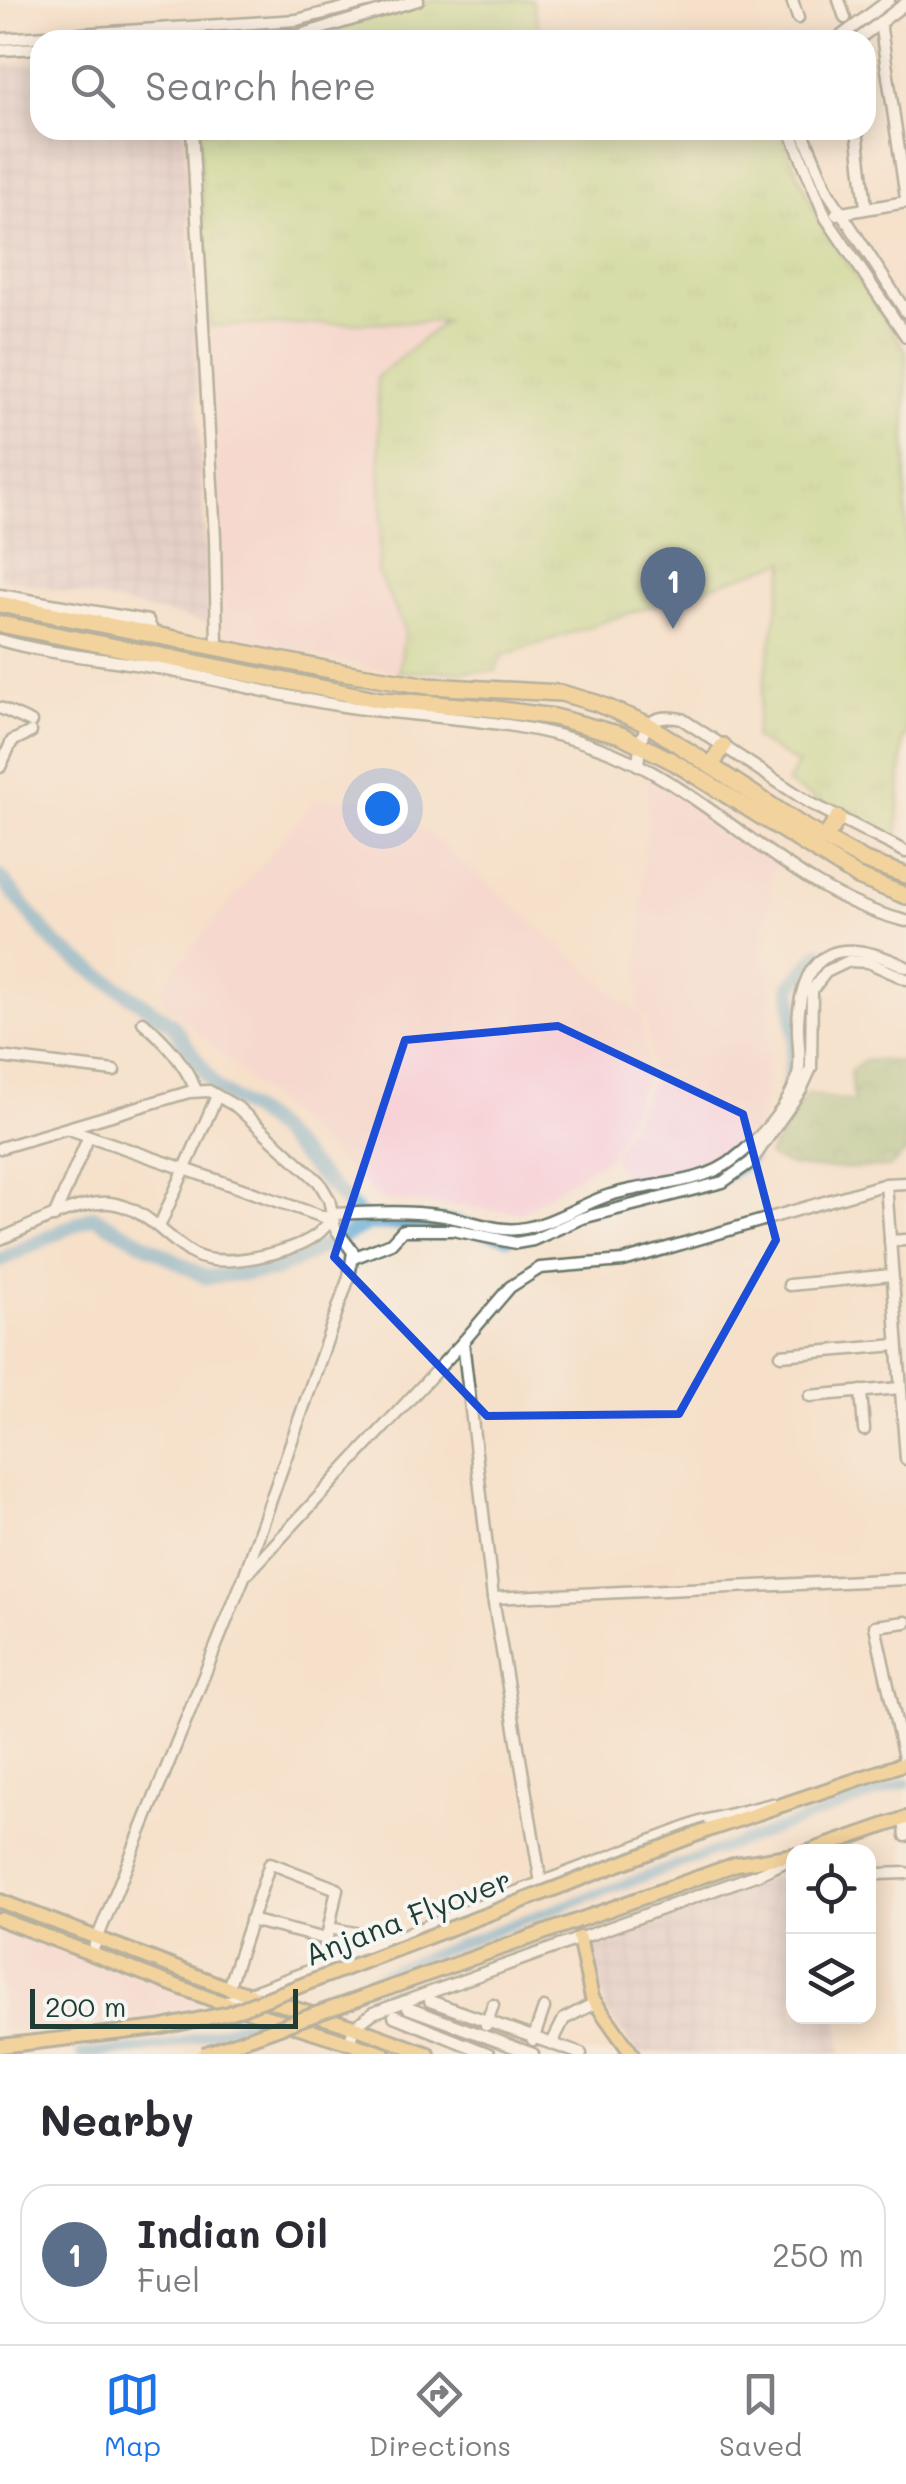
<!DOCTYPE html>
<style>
body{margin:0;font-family:Mali,sans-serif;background:#f2f2f3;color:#2b2b33}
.controls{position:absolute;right:30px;bottom:30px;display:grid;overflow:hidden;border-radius:20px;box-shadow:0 5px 25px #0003}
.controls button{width:90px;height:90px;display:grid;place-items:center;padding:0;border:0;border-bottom:2px solid #e1e1e2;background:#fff;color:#2b2b33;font:50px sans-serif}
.scale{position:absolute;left:30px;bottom:25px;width:268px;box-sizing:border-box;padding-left:10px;border:5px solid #1f3d34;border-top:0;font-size:28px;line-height:35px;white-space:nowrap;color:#1f3d34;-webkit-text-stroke:8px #f6f6f2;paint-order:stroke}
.you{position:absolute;left:382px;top:808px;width:35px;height:35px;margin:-25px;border:8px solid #fff;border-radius:50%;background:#1a73e8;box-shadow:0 0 0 15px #1a73e833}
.badge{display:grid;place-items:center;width:65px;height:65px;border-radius:50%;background:#1a73e8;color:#fff;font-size:32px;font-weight:700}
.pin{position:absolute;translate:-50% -82px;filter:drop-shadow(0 2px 5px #0008)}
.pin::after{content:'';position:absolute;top:52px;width:35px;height:30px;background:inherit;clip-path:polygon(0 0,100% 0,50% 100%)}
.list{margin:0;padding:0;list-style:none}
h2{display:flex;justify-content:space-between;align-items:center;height:130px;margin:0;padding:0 40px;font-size:42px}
h2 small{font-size:32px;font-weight:400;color:#7c7c81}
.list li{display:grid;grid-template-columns:65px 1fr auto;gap:30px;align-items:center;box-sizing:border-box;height:140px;margin:0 20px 20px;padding:0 20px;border:2px solid #e1e1e2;border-radius:30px}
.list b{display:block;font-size:38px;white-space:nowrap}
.list p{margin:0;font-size:32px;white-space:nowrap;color:#7c7c81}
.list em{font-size:32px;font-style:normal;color:#7c7c81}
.icon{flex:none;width:55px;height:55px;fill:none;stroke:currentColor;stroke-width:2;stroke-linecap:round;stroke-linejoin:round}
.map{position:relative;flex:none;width:906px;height:2054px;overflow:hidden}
.search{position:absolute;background:#fff;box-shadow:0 5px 25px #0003;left:30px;right:30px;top:30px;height:110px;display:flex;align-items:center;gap:25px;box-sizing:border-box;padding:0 35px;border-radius:30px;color:#7c7c81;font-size:38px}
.sheet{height:290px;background:#fff}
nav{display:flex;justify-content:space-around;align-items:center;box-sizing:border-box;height:140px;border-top:2px solid #e1e1e2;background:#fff;font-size:28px;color:#7c7c81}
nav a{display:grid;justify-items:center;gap:5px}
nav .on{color:#1a73e8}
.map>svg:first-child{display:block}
.built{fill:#f7cfd4}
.industrial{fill:url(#industrial-grid)}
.grass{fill:url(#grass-tufts);stroke:#688b5c;stroke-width:2.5}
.forest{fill:url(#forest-crowns);stroke:#567b52;stroke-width:2.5}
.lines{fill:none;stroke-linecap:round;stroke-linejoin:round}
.canal{stroke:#54a3cd;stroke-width:10}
.river{stroke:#54a3cd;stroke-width:15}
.minor-casing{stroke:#6a7668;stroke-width:15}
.major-casing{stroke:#6a7668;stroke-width:18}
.highway-casing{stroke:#6a7668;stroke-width:20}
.minor{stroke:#fff;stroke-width:10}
.major{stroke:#f0c469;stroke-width:12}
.highway{stroke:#f0c469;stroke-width:15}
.major-bridge-casing{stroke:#6a7668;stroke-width:18;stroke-linecap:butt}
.major-bridge{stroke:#f0c469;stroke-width:12}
.marked{fill:none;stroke:#1d4ed8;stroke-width:8;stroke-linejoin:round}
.labels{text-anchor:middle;stroke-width:8;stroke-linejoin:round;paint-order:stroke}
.street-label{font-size:30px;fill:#1f3d34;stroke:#f6f6f2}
</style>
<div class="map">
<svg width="906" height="2054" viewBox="0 0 906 2054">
<defs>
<pattern id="industrial-grid" width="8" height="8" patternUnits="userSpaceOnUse" patternTransform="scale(2.5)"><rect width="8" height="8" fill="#d2bdc8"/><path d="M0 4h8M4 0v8" fill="none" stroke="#b4a3ac"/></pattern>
<pattern id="grass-tufts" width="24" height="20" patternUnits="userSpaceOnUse" patternTransform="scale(2.5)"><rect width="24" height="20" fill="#b2d983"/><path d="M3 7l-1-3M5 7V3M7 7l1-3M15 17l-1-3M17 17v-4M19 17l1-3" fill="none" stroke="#99bb72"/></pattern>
<pattern id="forest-crowns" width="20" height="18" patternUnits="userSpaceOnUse" patternTransform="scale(2.5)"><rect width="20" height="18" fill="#8db971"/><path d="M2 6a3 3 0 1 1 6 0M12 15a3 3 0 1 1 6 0" fill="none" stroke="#73985e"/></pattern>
</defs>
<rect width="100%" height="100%" fill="#f6f6f2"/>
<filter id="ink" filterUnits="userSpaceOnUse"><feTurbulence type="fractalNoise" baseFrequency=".01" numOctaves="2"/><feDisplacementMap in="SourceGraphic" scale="20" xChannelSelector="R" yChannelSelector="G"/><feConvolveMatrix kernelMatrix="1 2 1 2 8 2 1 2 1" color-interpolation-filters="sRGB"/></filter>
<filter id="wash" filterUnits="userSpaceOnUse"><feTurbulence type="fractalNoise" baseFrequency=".0048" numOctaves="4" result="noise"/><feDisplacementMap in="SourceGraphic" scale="40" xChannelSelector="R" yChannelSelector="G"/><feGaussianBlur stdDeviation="2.25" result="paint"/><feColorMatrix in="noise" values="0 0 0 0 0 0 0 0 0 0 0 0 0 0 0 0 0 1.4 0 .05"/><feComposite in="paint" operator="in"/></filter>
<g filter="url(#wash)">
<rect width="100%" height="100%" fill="#f5e0c9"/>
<g class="built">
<path d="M 444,322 L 377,376 L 381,511 L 378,573 L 404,631 L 399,672 L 224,639 L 211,329 Z"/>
<path d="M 647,775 L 678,791 L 777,862 L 771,882 L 764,967 L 772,967 L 766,1084 L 755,1132 L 730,1157 L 702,1170 L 626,1185 L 613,1156 L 652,1080 L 646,1014 L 638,1011 Z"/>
<path d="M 368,797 L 434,837 L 642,1017 L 647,1076 L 610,1156 L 521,1212 L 382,1200 L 163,1001 L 163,987 L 176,967 L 314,801 Z"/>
<path d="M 0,1927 L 202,2000 L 196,2008 L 125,2020 L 0,2030 Z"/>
</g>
<g class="industrial">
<path d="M 40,63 L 40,130 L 184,130 L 209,623 L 0,577 L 0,65 Z"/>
<path d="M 793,1871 L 794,2016 L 838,2017 L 841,2054 L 673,2054 L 672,2051 L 638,2054 L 606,2011 L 585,1937 Z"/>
</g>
<g class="grass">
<path d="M 432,0 L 532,0 L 542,40 L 267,40 L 303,38 Z"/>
<path d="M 198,130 L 779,130 L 819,221 L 906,351 L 906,738 L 903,738 L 897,841 L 787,784 L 797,764 L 754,738 L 786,561 L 501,656 L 496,671 L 399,672 L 405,630 L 378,572 L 382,511 L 377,377 L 445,321 L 210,326 Z"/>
</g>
<path class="forest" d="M 865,1060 L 906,1062 L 906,1152 L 890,1167 C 860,1167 790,1175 768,1155 L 807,1094 L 854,1102 L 850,1072 Z"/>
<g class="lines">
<g class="canal">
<path d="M 313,1999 L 515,1923 L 906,1783"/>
<path d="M 81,2054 L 162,2047 L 252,2021"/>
</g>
<g class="river">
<path d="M 0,877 L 57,946 L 172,1024 L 216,1088 L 267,1121 L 364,1220"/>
<path d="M 789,1085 L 795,1038 L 791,986 L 820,953"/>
<path d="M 712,1181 L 749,1159"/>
<path d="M 0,1260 L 93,1216 L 205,1277 L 274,1271 L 368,1224 L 453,1223 L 508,1237"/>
</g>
</g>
</g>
<g filter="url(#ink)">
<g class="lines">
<defs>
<g id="minor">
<path d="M 792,0 L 798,18"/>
<path d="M 839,0 L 845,18"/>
<path d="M 880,22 L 906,198"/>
<path d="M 0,39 L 297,20 L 375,0"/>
<path d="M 193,40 L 300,35 L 418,0"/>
<path d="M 836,40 L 889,0"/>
<path d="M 857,40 L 906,3"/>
<path d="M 0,50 L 40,48"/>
<path d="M 192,130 L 215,538 L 217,648"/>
<path d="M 790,130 L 826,218 L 906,336"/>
<path d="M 802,130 L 828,192 L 906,312"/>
<path d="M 857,130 L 866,207"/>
<path d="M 836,214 L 906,202"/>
<path d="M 0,595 L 148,621 L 154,635"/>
<path d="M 0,640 C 51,655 105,658 157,668 C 221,680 286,698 350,707 C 434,719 517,718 597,747 C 710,786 787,893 906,921"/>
<path d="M 0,708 L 31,722"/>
<path d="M 638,765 C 641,734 643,711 682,719 L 810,803 L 906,852"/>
<path d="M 0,767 L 12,741 L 31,732"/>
<path d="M 143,1022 C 167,1043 183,1061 196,1090"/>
<path d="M 0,1057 L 114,1071"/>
<path d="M 0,1148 L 189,1092 L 209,1091 L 237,1107 L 319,1182 L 329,1199 L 335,1228 L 353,1252 L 349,1277 L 244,1577 L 91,1954"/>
<path d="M 886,1184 L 906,1459"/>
<path d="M 330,1214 C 366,1213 401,1210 437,1215 C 459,1217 481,1227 504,1229 C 538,1233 573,1208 604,1197 C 645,1182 700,1187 734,1159 C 759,1140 790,1106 798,1075 C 802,1057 797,1040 798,1022 C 802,945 844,937 906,967"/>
<path d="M 54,1217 L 89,1136"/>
<path d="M 159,1227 L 217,1096"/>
<path d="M 0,1239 C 30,1227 78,1200 110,1203 C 146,1207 167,1240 195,1255 C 222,1269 291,1253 315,1236 C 321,1232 326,1225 332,1220 L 69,1129"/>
<path d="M 890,1241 L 906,1240"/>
<path d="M 353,1258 L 391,1243 L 403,1230 L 453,1230 L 516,1243 L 533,1240 L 582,1218 L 723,1182 L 751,1162 L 801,1090 L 811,1068 L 812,990 L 826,972 L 849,961 L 868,962 L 906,979"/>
<path d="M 789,1285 L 892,1275"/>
<path d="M 463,1342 L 493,1598 L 541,1883"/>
<path d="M 781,1355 L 897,1345"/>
<path d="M 861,1391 L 864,1430"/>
<path d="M 810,1396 L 900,1388"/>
<path d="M 248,1573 L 463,1342 L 510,1287 L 540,1268 L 623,1261 L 886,1184 L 906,1183"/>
<path d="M 493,1598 L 906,1579"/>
<path d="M 905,1763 L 875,1626 L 906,1622"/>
<path d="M 904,1819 L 906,1836"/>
<path d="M 878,1874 L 906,1873"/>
<path d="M 250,1920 L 326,1939"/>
<path d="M 329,1928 L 387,1939"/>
<path d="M 228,1988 L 270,1863 L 337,1889 L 321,1966"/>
<path d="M 430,2001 L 581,2054"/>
<path d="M 224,2003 L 703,1821 L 772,1804"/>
<path d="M 408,2008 L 533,2054"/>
<path d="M 394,2016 L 489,2054"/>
<path d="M 486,2025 L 493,2005"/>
<path d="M 533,2040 L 544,2008"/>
<path d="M 350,2042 L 354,2027 L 373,2013 L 761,1873 L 793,1858"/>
<path d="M 552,2043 L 564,2019 L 595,2003"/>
</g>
<g id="major">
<path d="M 708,1830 L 906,1763"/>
<path d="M 808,1852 L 906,1818"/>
<path d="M 736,1864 L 794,1855"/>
<path d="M 0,1901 L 228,1988 L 354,2027 L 428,2054"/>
<path d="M 0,1919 L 211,1999 L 384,2054"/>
<path d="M 579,1938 L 592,1998 L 632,2054"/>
</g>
<g id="highway">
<path d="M 0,604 L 330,670 L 428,686 L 561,693 L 596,703 L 647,724 L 804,827 L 865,861 L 906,875"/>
<path d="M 0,624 L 381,700 L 487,708 L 554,717 L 621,735 L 674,762 L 858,877 L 906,896"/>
<path d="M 711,766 L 723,746"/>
<path d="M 825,839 L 838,818"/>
</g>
</defs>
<use href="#minor" class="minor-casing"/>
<use href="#major" class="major-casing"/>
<use href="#highway" class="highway-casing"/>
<use href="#minor" class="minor"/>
<use href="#major" class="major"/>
<use href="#highway" class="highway"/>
<defs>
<g id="major-bridge">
<path d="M 0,2046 L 158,2028 L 229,2013 L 708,1830"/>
<path d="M 204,2054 L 736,1864"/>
</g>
</defs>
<use href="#major-bridge" class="major-bridge-casing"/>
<use href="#major-bridge" class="major-bridge"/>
</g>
</g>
<path d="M0 0H906V2054H0ZM 558,1026 L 743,1114 L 776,1240 L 679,1414 L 487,1416 L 334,1257 L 405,1040 Z" fill="#f5e0c9" fill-opacity=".55" fill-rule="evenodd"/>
<path class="marked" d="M 558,1026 L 743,1114 L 776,1240 L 679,1414 L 487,1416 L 334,1257 L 405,1040 Z"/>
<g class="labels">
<g class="street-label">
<text transform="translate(408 1918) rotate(-21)" y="10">Anjana Flyover</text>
</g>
</g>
</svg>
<div class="controls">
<button><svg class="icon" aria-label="locate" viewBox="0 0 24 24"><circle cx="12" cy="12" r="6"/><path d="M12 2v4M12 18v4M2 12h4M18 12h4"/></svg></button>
<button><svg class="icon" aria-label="layers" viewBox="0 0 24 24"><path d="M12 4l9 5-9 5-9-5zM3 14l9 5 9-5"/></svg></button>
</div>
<div class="scale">200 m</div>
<div class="you"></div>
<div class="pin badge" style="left:673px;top:629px;background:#5c6f8a">1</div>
<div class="search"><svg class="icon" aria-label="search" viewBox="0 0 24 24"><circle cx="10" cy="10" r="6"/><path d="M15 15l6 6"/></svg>Search here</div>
</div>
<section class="sheet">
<h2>Nearby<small></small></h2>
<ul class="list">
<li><span class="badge" style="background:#5c6f8a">1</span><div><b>Indian Oil</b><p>Fuel</p></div><em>250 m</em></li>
</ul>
</section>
<nav>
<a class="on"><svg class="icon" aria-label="map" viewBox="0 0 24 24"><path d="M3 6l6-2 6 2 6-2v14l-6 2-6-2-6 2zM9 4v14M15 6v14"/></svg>Map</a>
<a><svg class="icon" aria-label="directions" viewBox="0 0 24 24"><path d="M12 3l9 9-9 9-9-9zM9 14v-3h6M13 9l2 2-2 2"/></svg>Directions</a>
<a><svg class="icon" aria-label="saved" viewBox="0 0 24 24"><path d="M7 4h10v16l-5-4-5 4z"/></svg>Saved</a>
</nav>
